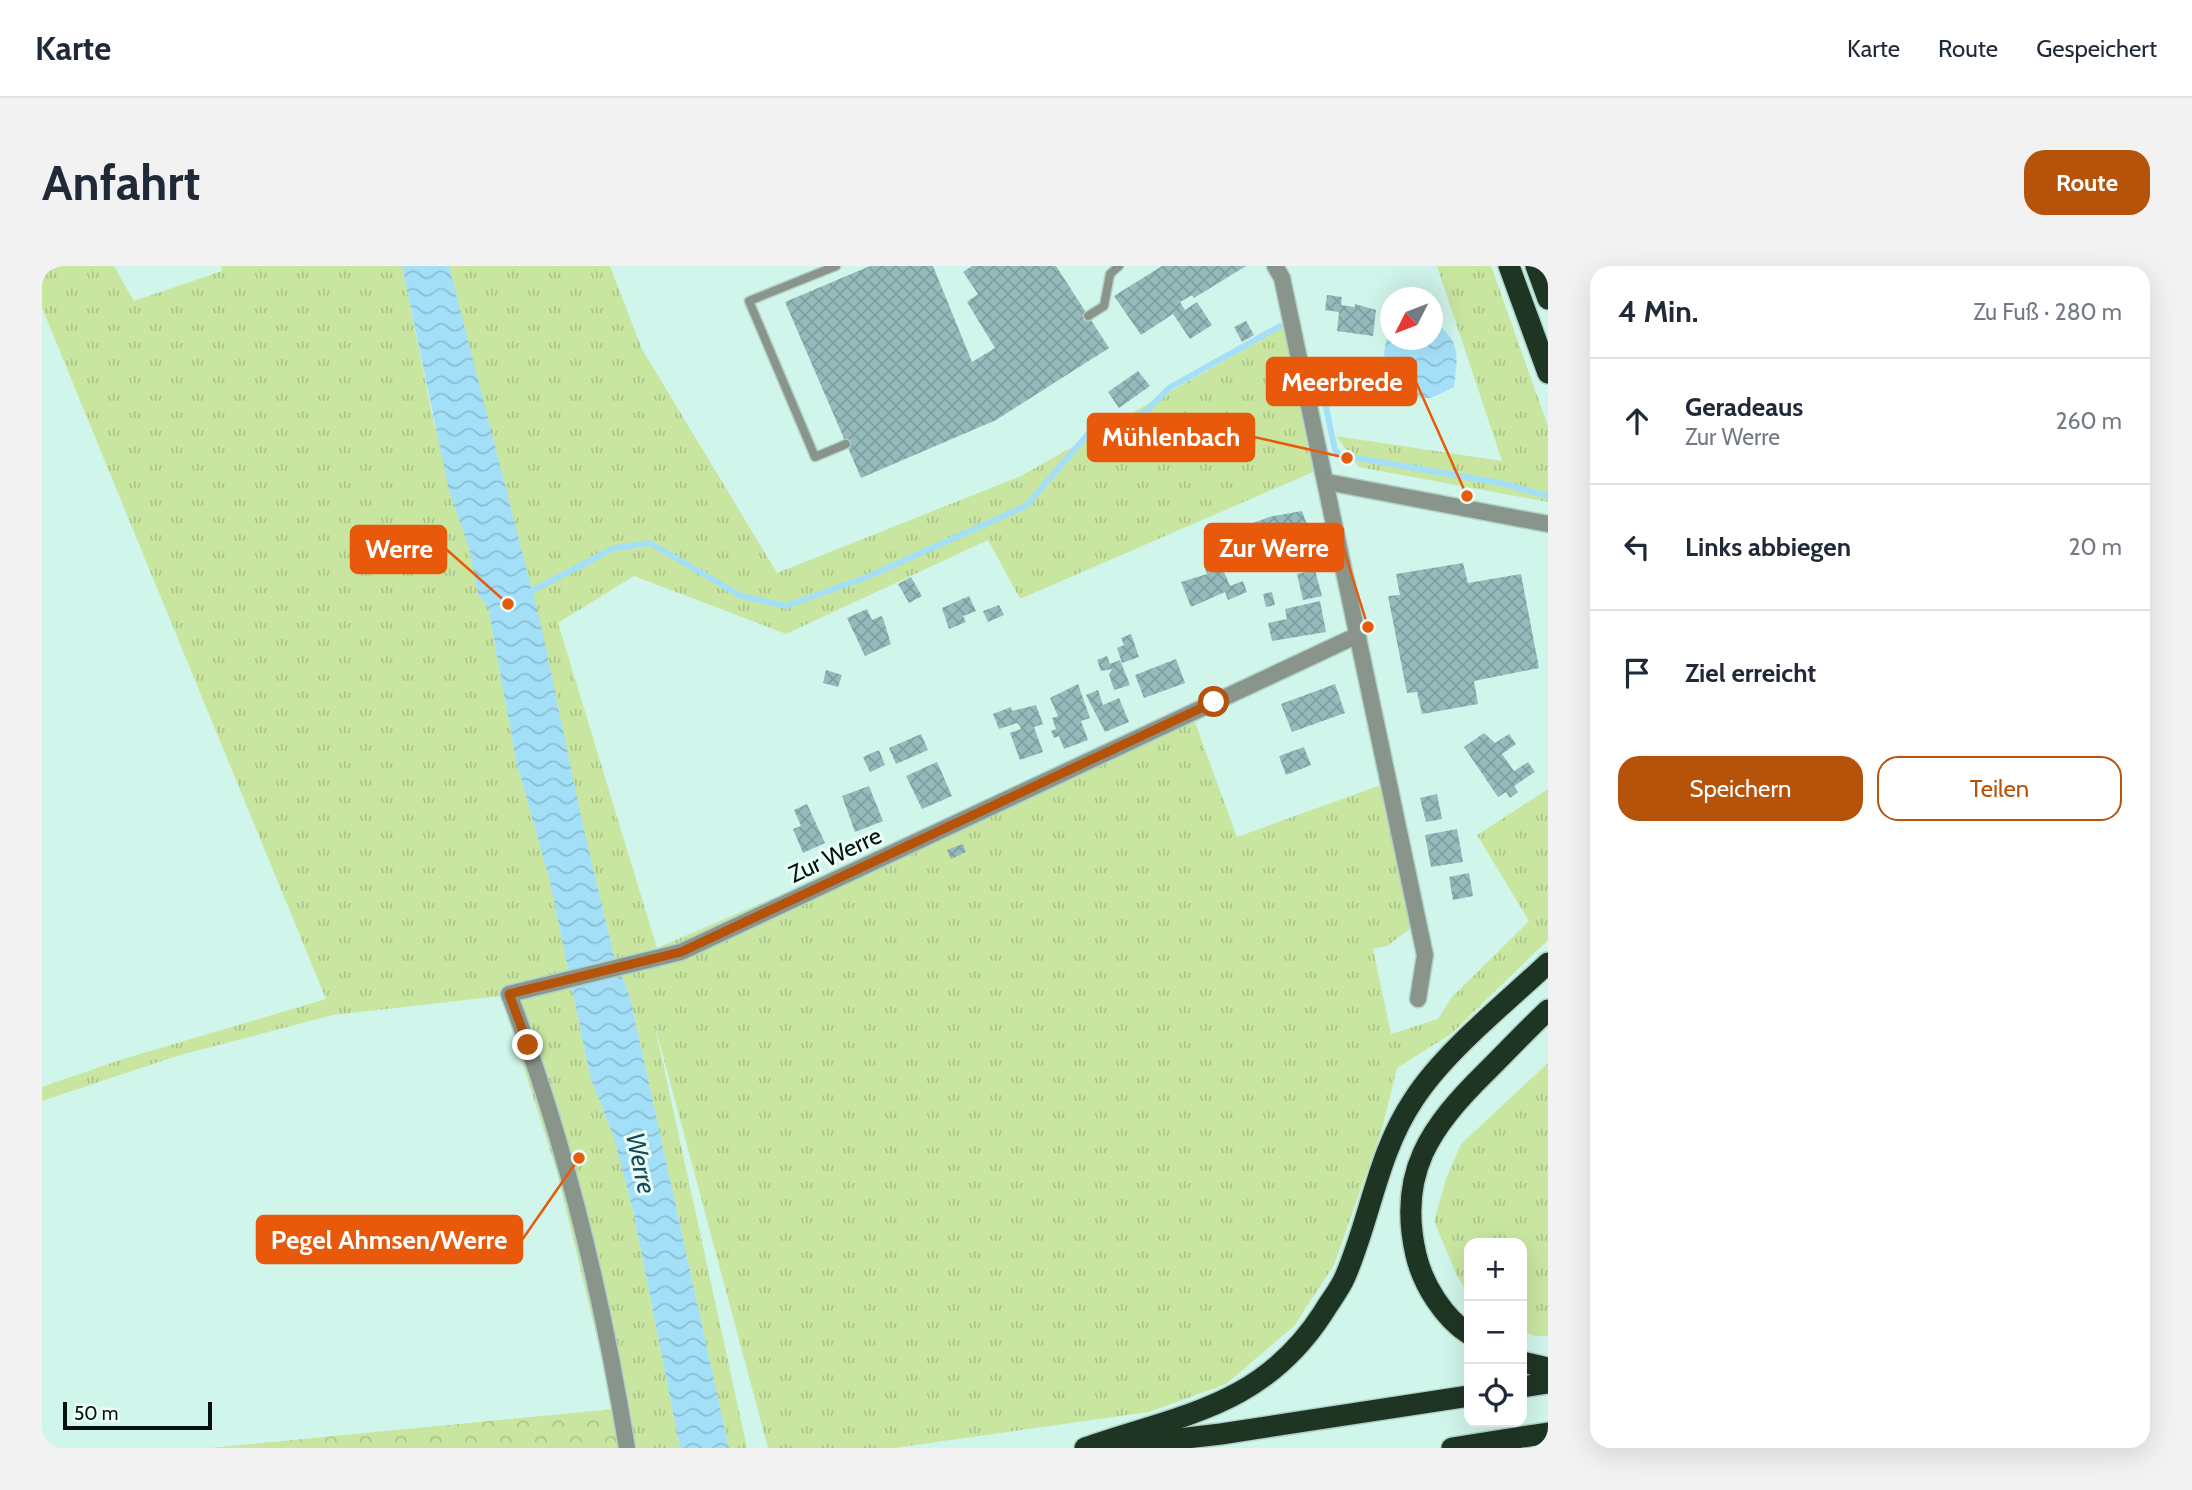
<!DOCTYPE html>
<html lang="de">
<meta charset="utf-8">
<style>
body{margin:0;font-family:Cabin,sans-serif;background:#f2f2f3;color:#1f2937}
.controls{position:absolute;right:21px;bottom:21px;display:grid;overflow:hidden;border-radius:14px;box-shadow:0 7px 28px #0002}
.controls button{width:63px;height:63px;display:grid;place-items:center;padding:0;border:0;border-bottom:2px solid #e0e1e3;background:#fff;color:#1f2937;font:35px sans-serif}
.compass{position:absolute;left:1338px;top:21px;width:63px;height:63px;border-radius:50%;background:#fff;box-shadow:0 7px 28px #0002;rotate:228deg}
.scale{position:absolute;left:21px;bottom:18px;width:149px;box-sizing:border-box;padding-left:7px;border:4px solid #05110e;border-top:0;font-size:19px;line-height:24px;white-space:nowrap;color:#05110e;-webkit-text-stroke:5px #e9fff8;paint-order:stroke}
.stop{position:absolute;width:21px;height:21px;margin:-16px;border:5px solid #b45309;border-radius:50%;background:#fff}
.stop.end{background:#b45309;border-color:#fff;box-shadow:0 2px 7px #0008}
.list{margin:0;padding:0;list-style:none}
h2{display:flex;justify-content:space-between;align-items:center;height:91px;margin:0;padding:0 28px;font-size:30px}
h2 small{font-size:23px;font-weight:400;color:#747a83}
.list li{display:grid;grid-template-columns:46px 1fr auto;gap:21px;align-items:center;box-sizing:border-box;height:126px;padding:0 28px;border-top:2px solid #e0e1e3}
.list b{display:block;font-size:26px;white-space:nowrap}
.list p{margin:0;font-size:23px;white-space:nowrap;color:#747a83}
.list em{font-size:23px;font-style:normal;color:#747a83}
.actions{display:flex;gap:14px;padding:21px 28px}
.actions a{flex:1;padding:16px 0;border:2px solid #b45309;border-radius:21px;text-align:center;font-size:24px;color:#b45309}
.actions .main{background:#b45309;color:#fff}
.icon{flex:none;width:38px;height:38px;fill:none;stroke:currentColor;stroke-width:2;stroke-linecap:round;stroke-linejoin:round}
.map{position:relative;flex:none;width:1506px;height:1182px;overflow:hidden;border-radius:21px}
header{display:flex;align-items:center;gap:42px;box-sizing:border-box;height:98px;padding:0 35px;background:#fff;border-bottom:2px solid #e0e1e3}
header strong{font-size:33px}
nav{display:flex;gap:38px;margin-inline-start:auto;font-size:24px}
.intro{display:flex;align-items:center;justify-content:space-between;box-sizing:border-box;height:168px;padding:0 42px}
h1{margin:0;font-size:49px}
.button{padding:18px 32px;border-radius:21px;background:#b45309;color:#fff;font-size:24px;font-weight:700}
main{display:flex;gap:42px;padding:0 42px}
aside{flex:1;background:#fff;border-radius:21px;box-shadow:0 7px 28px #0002}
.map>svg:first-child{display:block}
.grass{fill:url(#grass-tufts)}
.forest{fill:url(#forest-crowns)}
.water{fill:url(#water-waves)}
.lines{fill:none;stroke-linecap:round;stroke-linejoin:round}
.stream{stroke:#a3dff7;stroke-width:6}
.building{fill:url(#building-cross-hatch)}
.lane-casing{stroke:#b0d1c8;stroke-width:11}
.street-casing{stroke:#b0d1c8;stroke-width:19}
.highway-casing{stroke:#b0d1c8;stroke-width:24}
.lane{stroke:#89948b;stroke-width:8}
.street{stroke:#89948b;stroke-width:16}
.highway{stroke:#1f3524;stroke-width:21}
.route{stroke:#b45309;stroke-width:9}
.labels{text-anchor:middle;stroke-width:6;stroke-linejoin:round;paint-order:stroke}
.street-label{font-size:24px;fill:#05110e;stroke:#e9fff8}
.water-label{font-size:26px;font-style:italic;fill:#174858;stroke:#e9fff8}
.leader{fill:none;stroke:#e8590c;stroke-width:2.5}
.callout-dot{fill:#e8590c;stroke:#e9fff8;stroke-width:2.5}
.callout{fill:#e8590c;stroke:#e8590c;stroke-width:2.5}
.callout-label{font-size:26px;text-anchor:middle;font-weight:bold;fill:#fff}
</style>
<header>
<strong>Karte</strong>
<nav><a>Karte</a><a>Route</a><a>Gespeichert</a></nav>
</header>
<div class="intro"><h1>Anfahrt</h1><a class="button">Route</a></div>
<main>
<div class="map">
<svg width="1506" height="1182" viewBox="0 0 1506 1182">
<defs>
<pattern id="grass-tufts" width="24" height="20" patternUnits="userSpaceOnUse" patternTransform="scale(1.75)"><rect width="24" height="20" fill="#c9e6a1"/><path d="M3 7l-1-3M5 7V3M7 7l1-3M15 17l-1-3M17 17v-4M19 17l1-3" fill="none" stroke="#abc489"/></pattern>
<pattern id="forest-crowns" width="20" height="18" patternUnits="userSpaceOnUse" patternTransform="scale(1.75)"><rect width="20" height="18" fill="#c9e6a1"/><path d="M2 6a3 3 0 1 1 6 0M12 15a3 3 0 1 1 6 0" fill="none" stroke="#abc489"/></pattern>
<pattern id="water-waves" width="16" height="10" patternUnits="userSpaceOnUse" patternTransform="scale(1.75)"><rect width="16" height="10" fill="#a3dff7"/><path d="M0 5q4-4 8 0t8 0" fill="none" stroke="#8bbed3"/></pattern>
<pattern id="building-cross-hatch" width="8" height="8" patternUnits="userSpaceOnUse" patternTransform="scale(1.75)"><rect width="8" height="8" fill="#94babc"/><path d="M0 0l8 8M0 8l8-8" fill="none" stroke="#7e9fa0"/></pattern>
</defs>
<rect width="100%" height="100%" fill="#d0f5eb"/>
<g class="grass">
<path d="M 18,0 L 72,0 L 92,35 L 180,5 L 179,0 L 360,0 L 391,153 L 427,282 L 436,328 L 446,341 L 474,494 L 508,616 L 548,810 L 572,872 L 591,945 L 638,1182 L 576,1182 L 572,1143 L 515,906 L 459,730 L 291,749 L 138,789 L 0,835 L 0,821 L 78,794 L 284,733 L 0,42 L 0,8 Z"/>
<path d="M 407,0 L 568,0 L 600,83 L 735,307 L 979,210 L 1242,61 L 1271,206 L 978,333 L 946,274 L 744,368 L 592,310 L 516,357 L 615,682 L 757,621 L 761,633 L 1151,451 L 1195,571 L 1339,519 L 1368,663 L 1345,680 L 1331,683 L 1349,768 L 1396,753 L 1409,732 L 1487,655 L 1435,569 L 1506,523 L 1506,674 L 1409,768 L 1355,802 L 1340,863 L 1292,999 L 1252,1060 L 1184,1118 L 1107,1146 L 852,1182 L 726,1182 L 612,756 L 705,1182 L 687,1182 L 588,731 L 572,690 Z"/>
<path d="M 1395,0 L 1449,0 L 1506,160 L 1506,236 L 1317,201 L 1294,170 L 1460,195 Z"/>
<path d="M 1506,797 L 1506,1070 L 1493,1070 L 1480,1065 L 1480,977 L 1427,977 L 1427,1028 L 1416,1012 L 1392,955 L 1404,913 L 1419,878 Z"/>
</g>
<path class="forest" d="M 572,1143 L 576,1182 L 168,1182 Z"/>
<g class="water">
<path d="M 360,0 L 407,0 L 500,363 L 540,555 L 572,690 L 588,731 L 687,1182 L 638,1182 L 591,945 L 572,872 L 548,810 L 508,616 L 474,494 L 446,341 L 436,328 L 427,282 L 407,225 Z"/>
<path d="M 1391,55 C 1419,74 1416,90 1412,121 L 1389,132 L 1357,131 C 1341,106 1338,90 1348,62 L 1349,74 L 1391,74 Z"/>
</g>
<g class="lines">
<g class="stream">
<path d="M 1280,122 L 1293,184 L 1298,189 L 1458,217 L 1506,230"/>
<path d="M 484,328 L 572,282 L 608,277 L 699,330 L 744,340 L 825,311 L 984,240 L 1046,168 L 1085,159 L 1103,146 L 1127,122 L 1238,60"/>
</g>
</g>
<g class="building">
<path d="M 828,0 L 891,0 L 930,96 L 953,82 L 925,36 L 936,28 L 921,6 L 930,0 L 1014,0 L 1067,82 L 954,154 L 819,212 L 743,36 Z"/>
<path d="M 1120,0 L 1204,0 L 1152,32 L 1150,29 L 1138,36 L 1143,44 L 1155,36 L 1170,59 L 1148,73 L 1131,48 L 1099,69 L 1072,30 Z"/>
<path d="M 1285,29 L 1300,31 L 1299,39 L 1313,41 L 1313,38 L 1334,44 L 1331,70 L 1295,65 L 1297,46 L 1283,44 Z"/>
<path d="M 1204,55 L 1212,69 L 1200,76 L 1192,61 Z"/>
<path d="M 1096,105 L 1108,120 L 1077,142 L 1066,126 Z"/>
<path d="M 1260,245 L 1267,264 L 1267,279 L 1234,285 L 1231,269 L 1199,279 L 1193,264 L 1227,251 Z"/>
<path d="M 1177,294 L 1188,320 L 1201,315 L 1205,326 L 1186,334 L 1183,326 L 1149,341 L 1139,316 L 1165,308 L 1162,300 Z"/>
<path d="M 1421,297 L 1426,317 L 1479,308 L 1497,402 L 1432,415 L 1436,438 L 1380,448 L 1375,426 L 1365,427 L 1346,330 L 1358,329 L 1354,308 Z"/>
<path d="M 1273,304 L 1280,330 L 1261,334 L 1255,308 Z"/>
<path d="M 869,311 L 880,330 L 867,337 L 856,318 Z"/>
<path d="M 1230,326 L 1233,339 L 1224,341 L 1221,328 Z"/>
<path d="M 927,330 L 934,345 L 921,350 L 924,356 L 907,363 L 900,342 Z"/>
<path d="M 1278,335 L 1284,366 L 1230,375 L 1226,357 L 1245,353 L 1243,343 Z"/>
<path d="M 957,339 L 962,349 L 946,356 L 941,345 Z"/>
<path d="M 825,343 L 830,354 L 839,350 L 841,352 L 849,378 L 823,390 L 805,352 Z"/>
<path d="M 1089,368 L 1097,391 L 1080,397 L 1075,382 L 1082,379 L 1079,372 Z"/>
<path d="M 1065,390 L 1068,398 L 1078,394 L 1088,419 L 1072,424 L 1067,408 L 1070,403 L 1059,405 L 1055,394 Z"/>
<path d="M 1134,393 L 1143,417 L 1102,432 L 1093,409 Z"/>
<path d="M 784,404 L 800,409 L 796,421 L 781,417 Z"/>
<path d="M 1036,418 L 1048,452 L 1039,455 L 1046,474 L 1022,483 L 1017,470 L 1012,472 L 1009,465 L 1014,463 L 1010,452 L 1016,450 L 1008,432 Z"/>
<path d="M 1293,418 L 1303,447 L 1250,466 L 1239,438 Z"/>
<path d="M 1056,424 L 1061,439 L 1077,432 L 1087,456 L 1063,466 L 1044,429 Z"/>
<path d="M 994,439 L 1001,458 L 992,461 L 1001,486 L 978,494 L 968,467 L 979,463 L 978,460 L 975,457 L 957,463 L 951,448 L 969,441 L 970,445 Z"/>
<path d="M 1442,467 L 1453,477 L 1467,468 L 1474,478 L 1460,488 L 1472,505 L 1486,496 L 1493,506 L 1472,520 L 1476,526 L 1468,532 L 1464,526 L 1456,531 L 1422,481 Z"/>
<path d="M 879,468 L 886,484 L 854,498 L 847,482 Z"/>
<path d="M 1262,481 L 1269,499 L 1244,509 L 1237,490 Z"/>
<path d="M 837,484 L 843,499 L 828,506 L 821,491 Z"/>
<path d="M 895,496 L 910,530 L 880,543 L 864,510 Z"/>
<path d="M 827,520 L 841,555 L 813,566 L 800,530 Z"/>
<path d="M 1395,528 L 1400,553 L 1384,556 L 1378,532 Z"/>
<path d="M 765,538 L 783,577 L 761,587 L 751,563 L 759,560 L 752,544 Z"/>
<path d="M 1415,563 L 1421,596 L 1389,601 L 1383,569 Z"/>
<path d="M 921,578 L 924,586 L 909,593 L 905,584 Z"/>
<path d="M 1427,607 L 1431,630 L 1411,634 L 1407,611 Z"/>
<path d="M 541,885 L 543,896 L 534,898 L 531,888 Z"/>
</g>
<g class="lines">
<defs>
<g id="lane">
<path d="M 794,0 L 707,35 L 773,191 L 804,178"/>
<path d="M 1046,50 L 1062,40 L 1068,8 L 1077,0"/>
</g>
<g id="street">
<path d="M 1233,0 L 1240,12 L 1383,689 L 1376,733"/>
<path d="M 1285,216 L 1506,258"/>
<path d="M 585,1182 C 560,1028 523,874 467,728 L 639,686 L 1316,369"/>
</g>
<g id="highway">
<path d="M 1467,0 L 1506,107"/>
<path d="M 1494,0 L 1506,33"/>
<path d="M 1427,1068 C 1402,1052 1381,1019 1374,989 C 1355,907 1388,861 1445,805 C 1465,785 1485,764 1506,744"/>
<path d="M 1480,1096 L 1506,1102"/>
<path d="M 1480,1121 L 1506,1117"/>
<path d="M 1076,1180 L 1179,1168 L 1427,1130"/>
<path d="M 1043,1182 C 1140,1148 1220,1141 1281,1047 C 1288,1035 1298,1023 1303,1011 C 1329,951 1335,888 1372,833 C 1403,785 1464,737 1506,697"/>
<path d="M 1410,1182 L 1506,1167"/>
</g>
</defs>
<use href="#lane" class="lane-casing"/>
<use href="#street" class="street-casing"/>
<use href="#highway" class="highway-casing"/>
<use href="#lane" class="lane"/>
<use href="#street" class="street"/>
<use href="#highway" class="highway"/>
</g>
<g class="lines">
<path class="route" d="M 486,779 L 467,728 L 639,686 L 1172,436"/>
</g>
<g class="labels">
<g class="street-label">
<text transform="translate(793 589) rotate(-25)" y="8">Zur Werre</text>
</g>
<g class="water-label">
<text transform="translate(599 897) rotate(78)" y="9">Werre</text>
</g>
</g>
<path class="leader" d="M1425 230L1374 116M1305 192L1212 171M1326 361L1301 281M466 338L404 283M537 892L480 974"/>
<g class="callout-dot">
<circle cx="1425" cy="230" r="7"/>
<circle cx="1305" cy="192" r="7"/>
<circle cx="1326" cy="361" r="7"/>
<circle cx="466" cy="338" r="7"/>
<circle cx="537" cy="892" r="7"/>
</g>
<g class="callout">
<rect x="1225" y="92" width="149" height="47" rx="7"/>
<rect x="1046" y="148" width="166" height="47" rx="7"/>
<rect x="1163" y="258" width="138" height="47" rx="7"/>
<rect x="309" y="260" width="95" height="47" rx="7"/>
<rect x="215" y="950" width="265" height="47" rx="7"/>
</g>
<g class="callout-label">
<text x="1300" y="125">Meerbrede</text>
<text x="1129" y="180">Mühlenbach</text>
<text x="1232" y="291">Zur Werre</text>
<text x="357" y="292">Werre</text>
<text x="347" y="983">Pegel Ahmsen/Werre</text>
</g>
</svg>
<div class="controls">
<button>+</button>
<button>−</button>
<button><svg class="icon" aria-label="locate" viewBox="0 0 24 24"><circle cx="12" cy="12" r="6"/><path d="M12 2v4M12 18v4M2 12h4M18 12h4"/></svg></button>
</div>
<svg class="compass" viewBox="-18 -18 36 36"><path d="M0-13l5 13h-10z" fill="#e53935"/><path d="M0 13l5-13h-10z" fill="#747a83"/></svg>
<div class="scale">50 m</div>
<div class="stop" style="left:1172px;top:436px"></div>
<div class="stop end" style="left:486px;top:779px"></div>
</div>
<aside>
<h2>4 Min.<small>Zu Fuß · 280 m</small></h2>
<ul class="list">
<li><svg class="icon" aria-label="ahead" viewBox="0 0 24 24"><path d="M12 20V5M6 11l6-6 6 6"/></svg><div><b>Geradeaus</b><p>Zur Werre</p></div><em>260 m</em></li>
<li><svg class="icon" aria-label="left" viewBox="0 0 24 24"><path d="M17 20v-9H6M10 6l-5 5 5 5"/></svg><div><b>Links abbiegen</b></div><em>20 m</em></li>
<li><svg class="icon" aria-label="arrive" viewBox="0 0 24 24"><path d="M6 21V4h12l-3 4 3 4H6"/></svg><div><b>Ziel erreicht</b></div></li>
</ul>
<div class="actions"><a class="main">Speichern</a><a>Teilen</a></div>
</aside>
</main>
